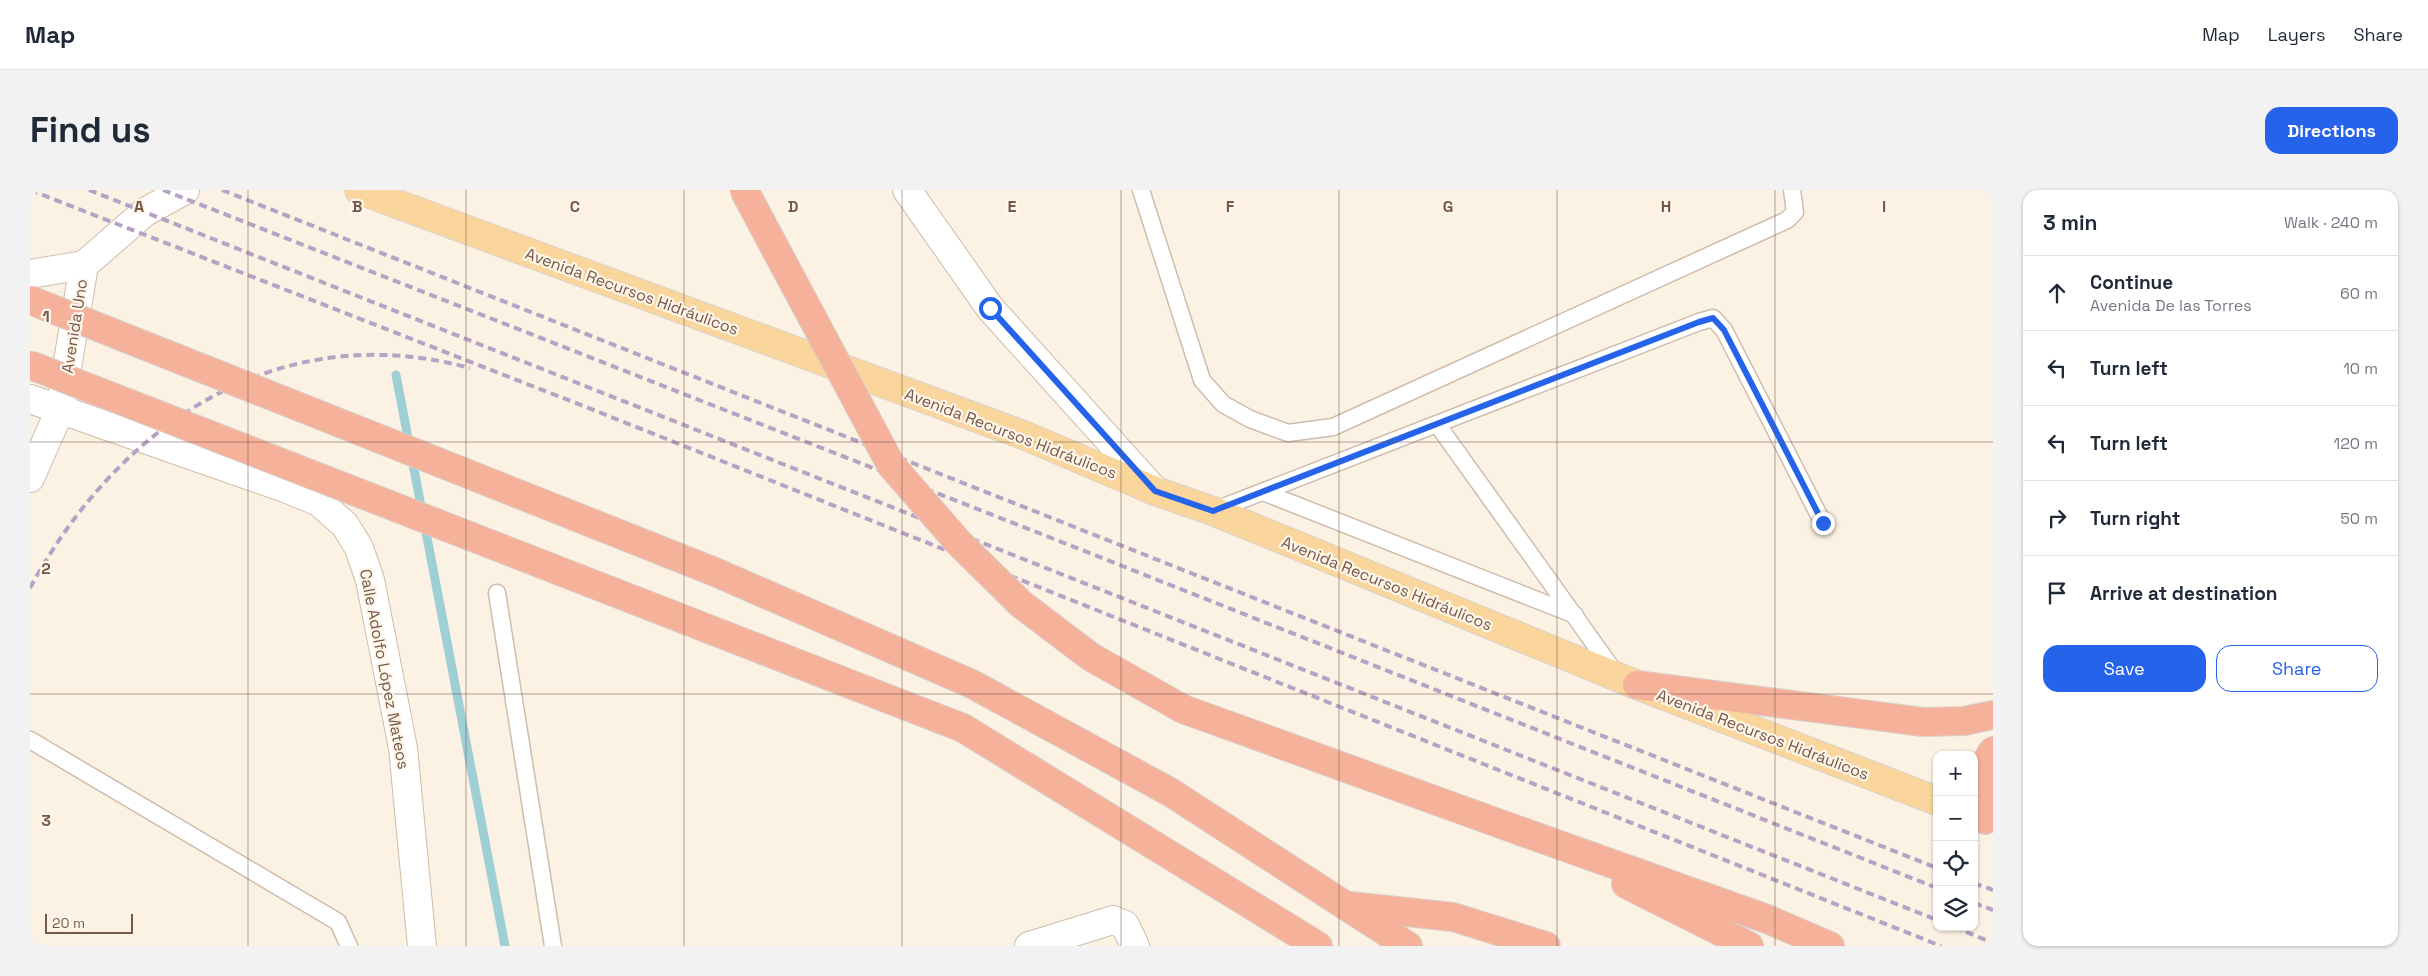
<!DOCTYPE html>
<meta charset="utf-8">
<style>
body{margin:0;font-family:"Space Grotesk",sans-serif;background:#f2f2f3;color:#1f2937}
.controls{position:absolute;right:15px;bottom:15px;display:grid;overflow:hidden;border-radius:10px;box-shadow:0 1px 4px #0004}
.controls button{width:45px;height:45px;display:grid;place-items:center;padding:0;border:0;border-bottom:1px solid #e0e1e3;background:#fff;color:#1f2937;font:25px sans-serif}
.scale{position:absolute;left:15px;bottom:12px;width:88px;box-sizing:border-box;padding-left:5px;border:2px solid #745849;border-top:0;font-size:14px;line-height:18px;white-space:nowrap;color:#745849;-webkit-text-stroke:4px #fff6e9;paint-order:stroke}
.stop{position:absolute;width:15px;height:15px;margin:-11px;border:4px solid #2563eb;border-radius:50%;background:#fff}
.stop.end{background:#2563eb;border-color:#fff;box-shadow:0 1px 5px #0008}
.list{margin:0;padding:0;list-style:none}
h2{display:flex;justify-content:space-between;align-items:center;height:65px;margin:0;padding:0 20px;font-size:21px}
h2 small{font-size:16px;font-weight:400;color:#747a83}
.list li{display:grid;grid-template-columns:32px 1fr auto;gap:15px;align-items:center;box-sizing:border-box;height:75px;padding:0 20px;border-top:1px solid #e0e1e3}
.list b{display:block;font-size:19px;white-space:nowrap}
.list p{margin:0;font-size:16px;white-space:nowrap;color:#747a83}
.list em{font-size:16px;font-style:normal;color:#747a83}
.actions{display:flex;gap:10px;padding:15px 20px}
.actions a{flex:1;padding:11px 0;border:1px solid #2563eb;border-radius:15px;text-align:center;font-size:18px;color:#2563eb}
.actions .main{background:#2563eb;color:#fff}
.icon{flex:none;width:28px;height:28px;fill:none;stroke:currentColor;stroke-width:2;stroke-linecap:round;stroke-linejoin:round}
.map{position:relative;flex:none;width:1963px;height:756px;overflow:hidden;border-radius:15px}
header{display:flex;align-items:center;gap:30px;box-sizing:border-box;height:70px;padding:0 25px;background:#fff;border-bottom:1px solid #e0e1e3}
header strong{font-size:24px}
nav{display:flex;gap:28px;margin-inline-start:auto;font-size:18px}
.intro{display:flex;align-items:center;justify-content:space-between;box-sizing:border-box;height:120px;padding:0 30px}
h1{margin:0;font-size:35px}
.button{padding:12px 22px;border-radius:15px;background:#2563eb;color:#fff;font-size:18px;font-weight:700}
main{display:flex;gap:30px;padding:0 30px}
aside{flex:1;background:#fff;border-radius:15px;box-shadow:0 1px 4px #0004}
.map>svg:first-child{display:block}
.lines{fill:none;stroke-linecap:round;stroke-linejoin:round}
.stream{stroke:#9ecfd7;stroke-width:9}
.service-casing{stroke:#cfbcad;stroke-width:19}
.minor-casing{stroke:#cfbcad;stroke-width:30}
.tertiary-casing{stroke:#cfbcad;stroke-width:30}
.secondary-casing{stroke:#d2bbaa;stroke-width:30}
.primary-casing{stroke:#d8d0cc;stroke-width:30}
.motorway-casing{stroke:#d8d0cc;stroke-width:30}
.service{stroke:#fff;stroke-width:16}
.minor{stroke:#fff;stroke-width:28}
.tertiary{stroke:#fff;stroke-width:28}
.secondary{stroke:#fff;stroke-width:28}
.primary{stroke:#fad69c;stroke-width:28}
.motorway{stroke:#f6b19b;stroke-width:28}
.rail{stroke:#b5a2c5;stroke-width:4;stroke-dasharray:8 5;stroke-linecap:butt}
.motorway-bridge-casing{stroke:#d8d0cc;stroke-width:30;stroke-linecap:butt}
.motorway-bridge{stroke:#f6b19b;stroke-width:28}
.route{stroke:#2563eb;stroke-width:6}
.grid{fill:none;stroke:#745849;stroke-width:1;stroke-opacity:0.55}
.labels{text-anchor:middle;stroke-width:4.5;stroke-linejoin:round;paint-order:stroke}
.street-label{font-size:16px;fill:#745849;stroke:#fff6e9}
.grid-label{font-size:16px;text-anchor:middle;font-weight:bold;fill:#745849;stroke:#fff6e9;stroke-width:4.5;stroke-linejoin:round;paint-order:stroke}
</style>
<header>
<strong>Map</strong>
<nav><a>Map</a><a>Layers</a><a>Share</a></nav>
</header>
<div class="intro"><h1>Find us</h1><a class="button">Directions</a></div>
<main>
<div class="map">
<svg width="1963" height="756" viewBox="0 0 1963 756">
<rect width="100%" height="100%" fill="#fcf2e3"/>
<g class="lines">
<path class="stream" d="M 366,185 L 475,756"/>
<defs>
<g id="service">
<path d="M 1111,0 L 1172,190 L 1193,214 L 1220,229 L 1258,243 L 1303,237 L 1757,30 L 1765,22 L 1762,0"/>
<path d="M 1407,234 L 1586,484"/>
<path d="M 1233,302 L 1545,425"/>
<path d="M 1183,321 L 1669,132 L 1683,128 L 1694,140 L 1793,333"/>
<path d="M 467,403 L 523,756"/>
<path d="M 0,550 L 308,732 L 319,756"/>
</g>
<path id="minor" d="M 999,756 L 1083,730 L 1095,735 L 1105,756"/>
<g id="tertiary">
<path d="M 0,84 L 54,75"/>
<path d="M 0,288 L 30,220 L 54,75 L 115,22 L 155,0"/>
</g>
<g id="secondary">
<path d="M 877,0 L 960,118 L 1125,301"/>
<path d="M 0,209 L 255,298 L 289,312 L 315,335 L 329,358 L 340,390 L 373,558 L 392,756"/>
</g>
<path id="primary" d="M 329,0 L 996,246 L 1125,301 L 1183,321 L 1607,495 L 1907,611"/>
<g id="motorway">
<path d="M 942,494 L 1140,602 L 1378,756"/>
<path d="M 1607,495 L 1893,532 L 1934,531 L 1963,525"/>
<path d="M 933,538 L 1288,756"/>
<path d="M 1955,630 C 1952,606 1948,581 1963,561"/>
<path d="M 1490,641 L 1737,729 L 1800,756"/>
<path d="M 1596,694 L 1719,756"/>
<path d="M 1320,716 L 1423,727 L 1516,756"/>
</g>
</defs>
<use href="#service" class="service-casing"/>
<use href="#minor" class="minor-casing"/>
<use href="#tertiary" class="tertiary-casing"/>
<use href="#secondary" class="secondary-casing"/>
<use href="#primary" class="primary-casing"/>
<use href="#motorway" class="motorway-casing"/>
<use href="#service" class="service"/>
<use href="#minor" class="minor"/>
<use href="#tertiary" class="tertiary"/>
<use href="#secondary" class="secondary"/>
<use href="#primary" class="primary"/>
<use href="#motorway" class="motorway"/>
<g class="rail">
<path d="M 0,0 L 556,217 L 1911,756"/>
<path d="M 59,0 L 1907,730"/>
<path d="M 133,0 L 1019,347 L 1907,698"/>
<path d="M 192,0 L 1907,678"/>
<path d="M 0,398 C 89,234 249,126 440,178"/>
<path d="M 1944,693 L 1963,700"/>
<path d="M 1944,713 L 1963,720"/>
<path d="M 1924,737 L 1963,753"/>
</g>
<defs>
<g id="motorway-bridge">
<path d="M 714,0 L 861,275 L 929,353 L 991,414 L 1061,467 L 1153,519 L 1490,641"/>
<path d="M 0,110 L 685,382 L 942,494"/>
<path d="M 0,175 L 933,538"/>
</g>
</defs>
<use href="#motorway-bridge" class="motorway-bridge-casing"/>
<use href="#motorway-bridge" class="motorway-bridge"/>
</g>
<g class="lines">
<path class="route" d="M 960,118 L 1125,301 L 1183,321 L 1669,132 L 1683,128 L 1694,140 L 1793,333"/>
</g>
<path class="grid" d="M 218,0 L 218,756M 436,0 L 436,756M 654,0 L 654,756M 872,0 L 872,756M 1091,0 L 1091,756M 1309,0 L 1309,756M 1527,0 L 1527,756M 1745,0 L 1745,756M 0,252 L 1963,252M 0,504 L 1963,504"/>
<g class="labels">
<g class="street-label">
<text transform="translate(602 101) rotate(20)" y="6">Avenida Recursos Hidráulicos</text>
<text transform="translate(44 136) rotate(-81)" y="6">Avenida Uno</text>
<text transform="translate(981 243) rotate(21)" y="6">Avenida Recursos Hidráulicos</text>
<text transform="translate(1357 393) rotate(22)" y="6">Avenida Recursos Hidráulicos</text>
<text transform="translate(355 479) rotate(79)" y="6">Calle Adolfo López Mateos</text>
<text transform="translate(1733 544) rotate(21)" y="6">Avenida Recursos Hidráulicos</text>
</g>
</g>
<g class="grid-label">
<text x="109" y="22">A</text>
<text x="327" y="22">B</text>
<text x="545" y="22">C</text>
<text x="763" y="22">D</text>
<text x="982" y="22">E</text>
<text x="1200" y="22">F</text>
<text x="1418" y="22">G</text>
<text x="1636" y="22">H</text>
<text x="1854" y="22">I</text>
<text x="16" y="132">1</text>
<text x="16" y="384">2</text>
<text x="16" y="636">3</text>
</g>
</svg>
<div class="controls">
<button>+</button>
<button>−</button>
<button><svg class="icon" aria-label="locate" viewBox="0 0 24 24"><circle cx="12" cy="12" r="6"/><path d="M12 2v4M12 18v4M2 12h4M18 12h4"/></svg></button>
<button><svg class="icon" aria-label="layers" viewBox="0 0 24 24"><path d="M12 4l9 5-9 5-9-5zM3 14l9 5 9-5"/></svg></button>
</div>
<div class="scale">20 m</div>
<div class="stop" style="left:960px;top:118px"></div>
<div class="stop end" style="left:1793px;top:333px"></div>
</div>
<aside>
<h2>3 min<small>Walk · 240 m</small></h2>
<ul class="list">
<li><svg class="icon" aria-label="ahead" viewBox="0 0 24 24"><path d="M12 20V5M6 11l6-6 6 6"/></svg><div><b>Continue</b><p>Avenida De las Torres</p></div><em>60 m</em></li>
<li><svg class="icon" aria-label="left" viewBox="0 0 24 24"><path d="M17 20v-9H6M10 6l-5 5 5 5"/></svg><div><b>Turn left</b></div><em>10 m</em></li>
<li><svg class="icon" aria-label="left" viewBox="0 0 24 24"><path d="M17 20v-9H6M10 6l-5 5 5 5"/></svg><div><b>Turn left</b></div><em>120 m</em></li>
<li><svg class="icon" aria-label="right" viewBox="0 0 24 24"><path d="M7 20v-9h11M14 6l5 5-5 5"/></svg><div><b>Turn right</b></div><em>50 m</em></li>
<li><svg class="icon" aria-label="arrive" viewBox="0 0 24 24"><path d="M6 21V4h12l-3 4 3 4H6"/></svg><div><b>Arrive at destination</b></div></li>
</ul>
<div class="actions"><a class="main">Save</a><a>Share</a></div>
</aside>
</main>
